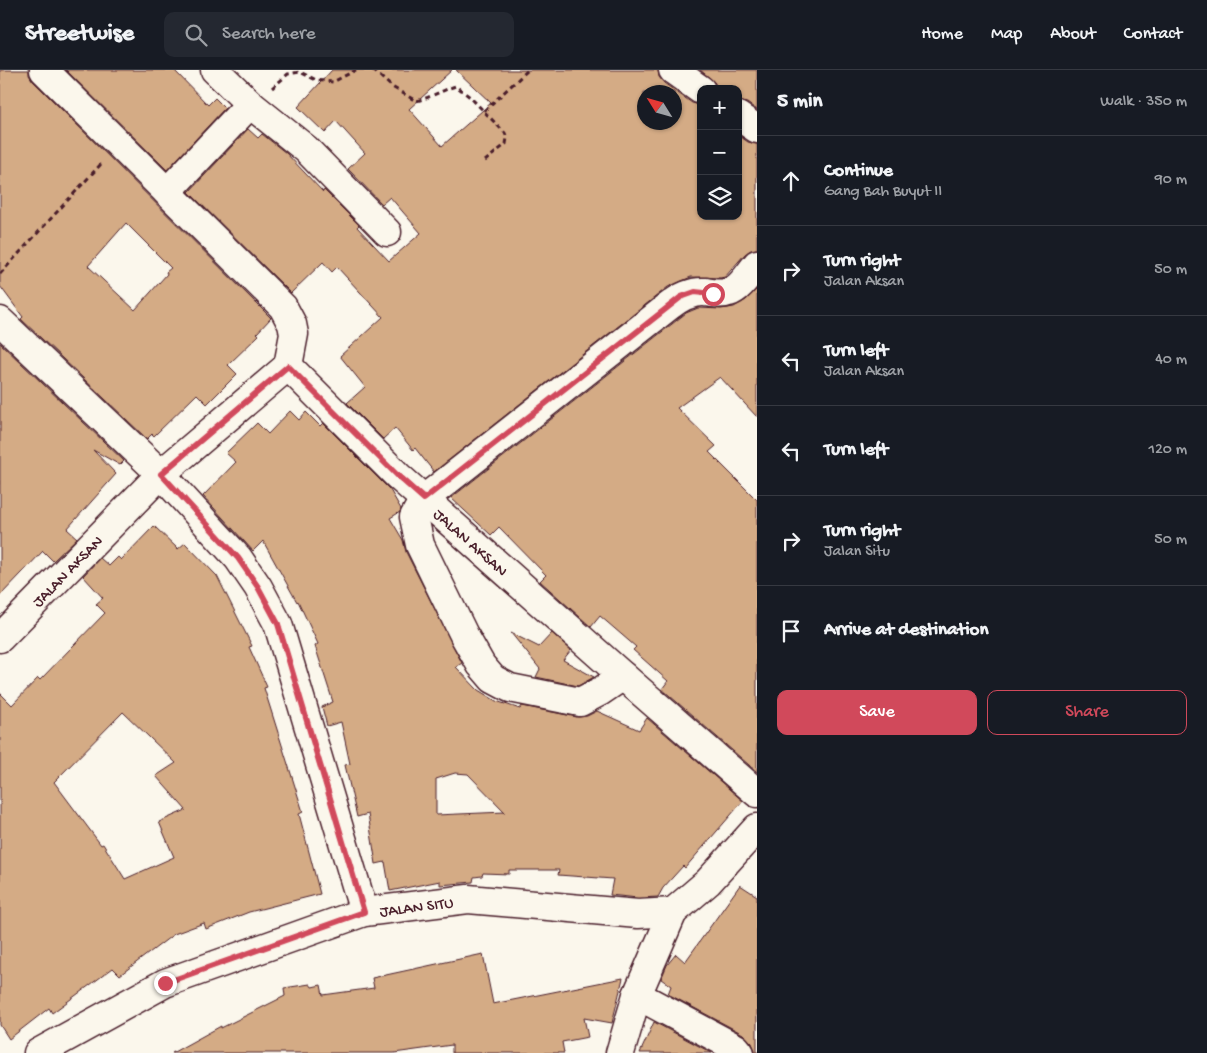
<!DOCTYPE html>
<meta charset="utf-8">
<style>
body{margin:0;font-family:"Gochi Hand",sans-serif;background:#242831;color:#f1f3f6}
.controls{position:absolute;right:15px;top:15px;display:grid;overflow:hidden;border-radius:10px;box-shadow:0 1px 4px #0004}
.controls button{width:45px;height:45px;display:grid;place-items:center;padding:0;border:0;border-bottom:1px solid #363941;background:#171b24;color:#f1f3f6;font:25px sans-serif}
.compass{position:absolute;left:637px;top:15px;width:45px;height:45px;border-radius:50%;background:#171b24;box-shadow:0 1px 4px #0004;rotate:307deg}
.stop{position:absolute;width:15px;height:15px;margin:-11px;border:4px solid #d1495b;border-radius:50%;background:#fff}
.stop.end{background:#d1495b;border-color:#fff;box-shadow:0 1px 5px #0008}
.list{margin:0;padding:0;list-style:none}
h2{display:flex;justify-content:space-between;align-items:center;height:65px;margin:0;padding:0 20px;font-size:21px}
h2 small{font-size:16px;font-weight:400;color:#9ea1a6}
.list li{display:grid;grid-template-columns:32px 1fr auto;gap:15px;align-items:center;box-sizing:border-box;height:90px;padding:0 20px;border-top:1px solid #363941}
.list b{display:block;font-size:19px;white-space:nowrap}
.list p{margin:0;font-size:16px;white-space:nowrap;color:#9ea1a6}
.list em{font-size:16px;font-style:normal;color:#9ea1a6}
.actions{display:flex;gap:10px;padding:15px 20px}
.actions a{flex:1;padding:11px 0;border:1px solid #d1495b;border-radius:10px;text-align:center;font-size:18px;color:#d1495b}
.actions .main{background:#d1495b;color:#fff}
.icon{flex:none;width:28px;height:28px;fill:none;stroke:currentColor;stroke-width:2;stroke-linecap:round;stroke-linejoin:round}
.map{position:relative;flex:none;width:757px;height:983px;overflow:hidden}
header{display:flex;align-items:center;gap:30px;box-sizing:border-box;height:70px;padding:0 25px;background:#171b24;border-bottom:1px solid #363941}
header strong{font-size:24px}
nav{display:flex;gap:28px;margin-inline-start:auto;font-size:18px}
.search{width:350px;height:45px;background:#242831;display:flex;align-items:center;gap:12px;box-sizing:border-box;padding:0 18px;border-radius:10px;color:#9ea1a6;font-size:19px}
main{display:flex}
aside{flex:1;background:#171b24}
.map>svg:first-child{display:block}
.building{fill:#d4ab85;stroke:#4a1f2b;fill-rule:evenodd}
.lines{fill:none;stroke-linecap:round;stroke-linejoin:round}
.minor-casing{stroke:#4a1f2b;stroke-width:31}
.tertiary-casing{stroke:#4a1f2b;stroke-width:31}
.path{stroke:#4a1f2b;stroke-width:3;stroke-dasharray:5 4;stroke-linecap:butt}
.minor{stroke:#fbf7ec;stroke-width:28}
.tertiary{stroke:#fbf7ec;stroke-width:28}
.route{stroke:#d1495b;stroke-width:6}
.labels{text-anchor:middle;stroke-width:4.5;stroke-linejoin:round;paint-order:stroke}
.street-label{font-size:16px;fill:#4a1f2b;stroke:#fbf7ec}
</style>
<header>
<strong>Streetwise</strong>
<div class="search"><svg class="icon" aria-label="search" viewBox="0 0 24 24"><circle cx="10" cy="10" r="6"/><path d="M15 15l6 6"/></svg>Search here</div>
<nav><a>Home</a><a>Map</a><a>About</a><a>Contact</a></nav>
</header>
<main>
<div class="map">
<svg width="757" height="983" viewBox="0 0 757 983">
<rect width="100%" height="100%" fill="#fbf7ec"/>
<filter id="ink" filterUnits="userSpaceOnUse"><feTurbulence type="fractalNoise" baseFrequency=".02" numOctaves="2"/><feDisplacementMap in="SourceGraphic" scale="10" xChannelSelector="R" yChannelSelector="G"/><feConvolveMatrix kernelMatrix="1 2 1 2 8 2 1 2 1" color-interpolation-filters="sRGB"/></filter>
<g filter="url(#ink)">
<g class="building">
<path d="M 0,0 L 29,0 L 29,5 L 33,11 L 271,248 L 257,263 L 259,265 L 228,295 L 237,304 L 207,334 L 197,324 L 154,366 L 152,364 L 147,369 L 21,249 L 23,247 L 0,216 ZM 126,153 L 171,198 L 166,202 L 167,204 L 135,240 L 88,196 Z"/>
<path d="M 66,0 L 174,0 L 208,35 L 215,28 L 225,38 L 167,100 Z"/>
<path d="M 332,0 L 452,0 L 409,39 L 442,76 L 491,33 L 456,0 L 658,0 L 659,7 L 664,13 L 692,33 L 701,35 L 701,146 L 738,146 L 738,65 L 748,72 L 757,74 L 757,179 L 751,180 L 745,184 L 725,207 L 720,208 L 691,207 L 668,217 L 434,402 L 415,378 L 413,380 L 395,358 L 383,369 L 347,333 L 365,317 L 340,286 L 383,247 L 337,197 L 332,202 L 323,192 L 291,223 L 189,122 L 248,59 L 258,68 L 262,64 L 286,83 L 323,122 L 324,120 L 359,155 L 357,157 L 389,191 L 421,163 L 390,127 L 382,134 L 348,99 L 365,83 L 336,51 L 325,63 L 298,37 ZM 644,22 L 674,22 L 674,52 L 644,52 Z"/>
<path d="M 700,0 L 757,0 L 757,40 L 747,33 L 738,31 L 738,19 L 716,19 L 715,13 L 710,8 Z"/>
<path d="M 757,219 L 757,347 L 720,307 L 677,338 L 716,376 L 709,382 L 757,430 L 757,702 L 662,619 L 668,611 L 633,580 L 636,577 L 600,546 L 591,557 L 540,511 L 546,505 L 499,457 L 491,465 L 451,428 L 686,243 L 698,238 L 721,239 L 734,237 L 746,230 Z"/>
<path d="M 0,273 L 124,391 L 120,395 L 93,380 L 116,404 L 67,459 L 77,468 L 53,491 L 43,481 L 0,526 Z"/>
<path d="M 290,341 L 299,350 L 306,342 L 320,356 L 323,353 L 390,420 L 401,439 L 400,442 L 390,448 L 403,470 L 406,482 L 462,593 L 456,597 L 478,620 L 496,631 L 520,639 L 522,636 L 577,647 L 587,646 L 597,641 L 639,660 L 647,648 L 743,731 L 685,798 L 683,796 L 663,818 L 658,827 L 638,828 L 610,825 L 613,809 L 558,805 L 559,800 L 509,800 L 509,804 L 483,803 L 482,806 L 474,807 L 473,812 L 440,815 L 440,811 L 390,821 L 385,792 L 376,794 L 368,744 L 357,747 L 345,695 L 350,694 L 341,652 L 327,656 L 322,637 L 333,632 L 315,576 L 318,574 L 298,531 L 297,532 L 263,471 L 253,481 L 203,426 L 236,392 L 226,383 L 257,353 L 268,364 ZM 455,703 L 468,704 L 505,742 L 436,745 L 436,709 Z"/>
<path d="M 154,456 L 178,479 L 185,473 L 217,506 L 252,576 L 249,577 L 267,617 L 264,618 L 303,742 L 299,744 L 320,824 L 249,842 L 206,859 L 204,853 L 174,864 L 120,905 L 113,898 L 52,943 L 49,938 L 9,969 L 0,955 L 0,623 L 12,635 L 38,608 L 40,610 L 105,543 L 96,534 L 103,528 L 83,506 L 100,488 L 109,496 L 118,487 L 121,490 ZM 123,642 L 176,693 L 156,706 L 186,740 L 159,752 L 174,787 L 125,809 L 103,774 L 101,775 L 54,712 Z"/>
<path d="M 511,563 L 539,577 L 552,563 L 571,580 L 563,590 L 594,607 L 578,616 L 536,607 L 540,599 Z"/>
<path d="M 740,815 L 757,826 L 757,983 L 755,983 L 752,973 L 743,964 L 668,924 L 671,916 L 661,909 L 667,895 L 676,884 L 685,892 Z"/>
<path d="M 483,884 L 493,934 L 623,908 L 612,953 L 584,948 L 588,967 L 562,972 L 564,983 L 452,983 L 452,975 L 394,983 L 172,983 L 221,956 L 221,958 L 285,926 L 284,918 L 310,914 L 312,917 L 321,915 L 323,925 L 374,918 L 372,908 Z"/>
<path d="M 654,952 L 712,983 L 640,983 Z"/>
</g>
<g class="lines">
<defs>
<g id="minor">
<path d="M 44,0 L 283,237 L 292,254 L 294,264 L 288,296"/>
<path d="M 215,0 L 250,34 L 306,79 L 387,162"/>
<path d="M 673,0 L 701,20"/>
<path d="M 738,46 L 757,59"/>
<path d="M 167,122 L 250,34"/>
<path d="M 0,251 L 161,404 L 238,488 L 258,517 L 278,554 L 364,842"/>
<path id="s1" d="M 288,296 L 398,406 L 623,606 L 757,723"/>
<path id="s2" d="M 0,568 L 161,404 L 288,296"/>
<path d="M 623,606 L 601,621 L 580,632 L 510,618 L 493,609 L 481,595 L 464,565 L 420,475 L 414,447 L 424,429 L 669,236 C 680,227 691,221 705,222 C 713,223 722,225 729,222 C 740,219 750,202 757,194"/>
<path d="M 637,925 L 736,978 L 740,983"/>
<path d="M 620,983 L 637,925 L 673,842"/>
</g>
<g id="tertiary">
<path id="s3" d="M 38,983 L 165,913 L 364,842 L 468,829 L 638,844 L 673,842 L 708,812 L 757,758"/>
</g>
</defs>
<use href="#minor" class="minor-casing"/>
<use href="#tertiary" class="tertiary-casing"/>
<g class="path">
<path d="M 373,0 L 392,17 L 416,31 C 430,28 442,20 456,16 L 470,27 L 505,63 L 507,68 L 506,74 L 485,91"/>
<path d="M 272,18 L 288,4 L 300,2 L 316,10 L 333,12 L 356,0"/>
<path d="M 484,41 L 528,0"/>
<path d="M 0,204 L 101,94"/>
</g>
<use href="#minor" class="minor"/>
<use href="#tertiary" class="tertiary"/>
</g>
</g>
<g class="lines" filter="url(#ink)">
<path class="route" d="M 165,913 L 364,842 L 278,554 L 258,517 L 238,488 L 161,404 L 288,296 L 398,406 L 424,429 L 681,227 L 695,222 L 713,224"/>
</g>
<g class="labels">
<g class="street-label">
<text dy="6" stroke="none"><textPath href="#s1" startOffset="254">JALAN AKSAN</textPath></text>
<text dy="6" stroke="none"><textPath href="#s2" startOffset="95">JALAN AKSAN</textPath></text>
<text dy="6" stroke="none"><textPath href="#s3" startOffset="409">JALAN SITU</textPath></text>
</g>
</g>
</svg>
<div class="controls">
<button>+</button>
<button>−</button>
<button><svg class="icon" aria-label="layers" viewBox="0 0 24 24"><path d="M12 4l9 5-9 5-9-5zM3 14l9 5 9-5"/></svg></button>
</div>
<svg class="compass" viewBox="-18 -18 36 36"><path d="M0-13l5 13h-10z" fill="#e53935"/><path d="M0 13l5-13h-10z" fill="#9ea1a6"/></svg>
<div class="stop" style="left:713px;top:224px"></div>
<div class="stop end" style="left:165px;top:913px"></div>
</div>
<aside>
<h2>5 min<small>Walk · 350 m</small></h2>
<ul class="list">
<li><svg class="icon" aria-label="ahead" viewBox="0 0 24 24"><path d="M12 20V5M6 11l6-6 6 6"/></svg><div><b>Continue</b><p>Gang Bah Buyut II</p></div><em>90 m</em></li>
<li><svg class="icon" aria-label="right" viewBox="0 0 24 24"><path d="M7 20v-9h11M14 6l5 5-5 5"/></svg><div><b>Turn right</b><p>Jalan Aksan</p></div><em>50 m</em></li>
<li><svg class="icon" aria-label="left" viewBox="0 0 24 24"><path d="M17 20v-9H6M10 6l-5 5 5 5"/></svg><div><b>Turn left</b><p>Jalan Aksan</p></div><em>40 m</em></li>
<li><svg class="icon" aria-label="left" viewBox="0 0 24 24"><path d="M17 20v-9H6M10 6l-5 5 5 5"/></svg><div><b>Turn left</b></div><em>120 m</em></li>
<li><svg class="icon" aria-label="right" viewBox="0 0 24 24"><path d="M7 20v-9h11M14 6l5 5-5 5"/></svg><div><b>Turn right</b><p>Jalan Situ</p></div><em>50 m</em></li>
<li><svg class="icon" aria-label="arrive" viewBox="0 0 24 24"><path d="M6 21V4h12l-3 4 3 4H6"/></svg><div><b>Arrive at destination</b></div></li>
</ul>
<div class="actions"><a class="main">Save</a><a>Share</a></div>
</aside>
</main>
